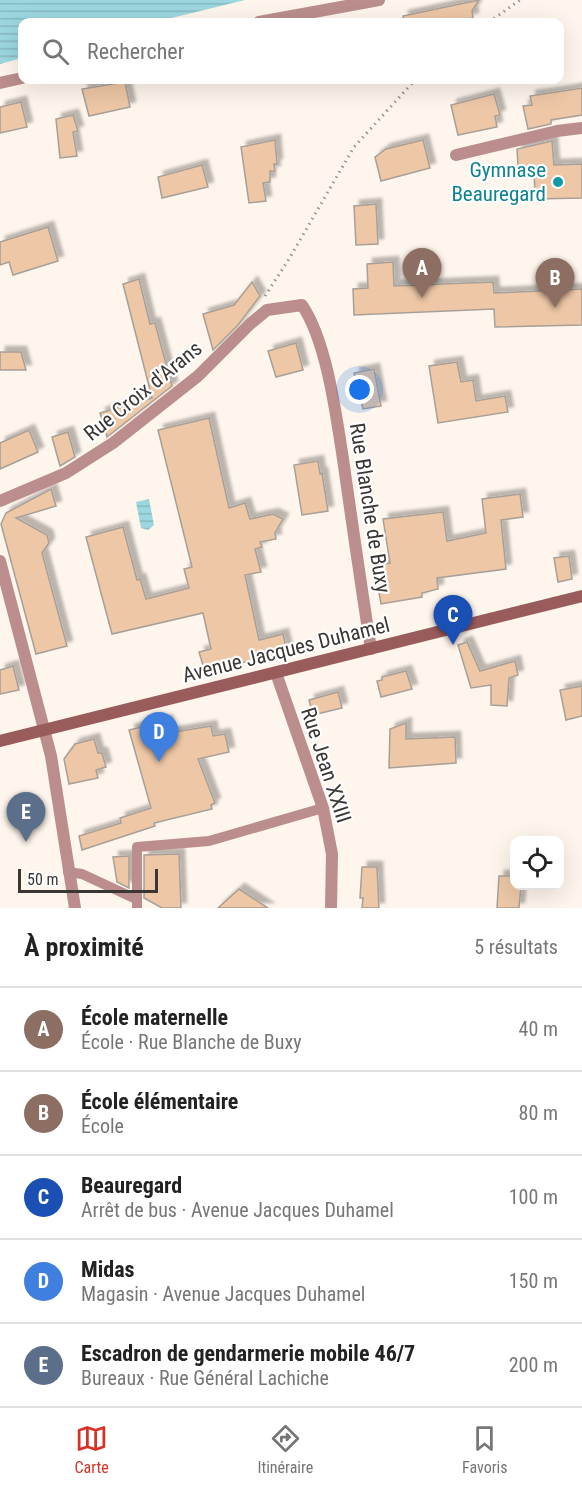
<!DOCTYPE html>
<html lang="fr">
<meta charset="utf-8">
<style>
body{margin:0;font-family:"Roboto Condensed",sans-serif;background:#f2f2f2;color:#222}
.controls{position:absolute;right:18px;bottom:18px;display:grid;overflow:hidden;border-radius:12px;box-shadow:0 6px 24px #0002}
.controls button{width:54px;height:54px;display:grid;place-items:center;padding:0;border:0;border-bottom:2px solid #e0e0e0;background:#fff;color:#222;font:30px sans-serif}
.scale{position:absolute;left:18px;bottom:15px;width:140px;box-sizing:border-box;padding-left:6px;border:3px solid #3a3633;border-top:0;font-size:16px;line-height:21px;white-space:nowrap;color:#3a3633;-webkit-text-stroke:4px #fff;paint-order:stroke}
.you{position:absolute;left:360px;top:390px;width:21px;height:21px;margin:-15px;border:4px solid #fff;border-radius:50%;background:#1a73e8;box-shadow:0 0 0 9px #1a73e833}
.badge{display:grid;place-items:center;width:39px;height:39px;border-radius:50%;background:#d93025;color:#fff;font-size:20px;font-weight:700}
.pin{position:absolute;translate:-50% -50px;filter:drop-shadow(0 2px 3px #0008)}
.pin::after{content:'';position:absolute;top:32px;width:21px;height:18px;background:inherit;clip-path:polygon(0 0,100% 0,50% 100%)}
.list{margin:0;padding:0;list-style:none}
h2{display:flex;justify-content:space-between;align-items:center;height:78px;margin:0;padding:0 24px;font-size:26px}
h2 small{font-size:20px;font-weight:400;color:#767676}
.list li{display:grid;grid-template-columns:39px 1fr auto;gap:18px;align-items:center;box-sizing:border-box;height:84px;padding:0 24px;border-top:2px solid #e0e0e0}
.list b{display:block;font-size:22px;white-space:nowrap}
.list p{margin:0;font-size:20px;white-space:nowrap;color:#767676}
.list em{font-size:20px;font-style:normal;color:#767676}
.icon{flex:none;width:33px;height:33px;fill:none;stroke:currentColor;stroke-width:2;stroke-linecap:round;stroke-linejoin:round}
.map{position:relative;flex:none;width:582px;height:908px;overflow:hidden}
.search{position:absolute;background:#fff;box-shadow:0 6px 24px #0002;left:18px;right:18px;top:18px;height:66px;display:flex;align-items:center;gap:15px;box-sizing:border-box;padding:0 21px;border-radius:12px;color:#767676;font-size:22px}
.sheet{height:498px;background:#fff}
nav{display:flex;justify-content:space-around;align-items:center;box-sizing:border-box;height:84px;border-top:2px solid #e0e0e0;background:#fff;font-size:16px;color:#767676}
nav a{display:grid;justify-items:center;gap:3px}
nav .on{color:#d93025}
.map>svg:first-child{display:block}
.water{fill:url(#water-rules)}
.building{fill:#edc7a6;stroke:#a89f97;stroke-width:1.5;filter:url(#shadow)}
.lines{fill:none;stroke-linecap:round;stroke-linejoin:round}
.path{stroke:#9b948e;stroke-width:3;stroke-dasharray:1.5 4.5;stroke-linecap:butt}
.lane{stroke:#bb8e8d;stroke-width:10}
.street{stroke:#bb8e8d;stroke-width:12}
.secondary{stroke:#9a5b5b;stroke-width:12}
.culture-dot{fill:#0f9aa8;stroke:#fff;stroke-width:2}
.labels{text-anchor:middle;stroke-width:4.5;stroke-linejoin:round;paint-order:stroke}
.culture-label{font-size:21px;fill:#0d838f;stroke:#fff;text-anchor:end}
.street-label{font-size:21px;fill:#3a3633;stroke:#fff}
</style>
<div class="map">
<svg width="582" height="908" viewBox="0 0 582 908">
<defs>
<pattern id="water-rules" width="6" height="5" patternUnits="userSpaceOnUse" patternTransform="scale(1.5)"><rect width="6" height="5" fill="#9cd7df"/><path d="M0 2.5h6" fill="none" stroke="#87b9c0"/></pattern>
<filter id="shadow"><feDropShadow dx="5.5" dy="-5.5" stdDeviation="1.5" flood-color="#0004"/></filter>
</defs>
<rect width="100%" height="100%" fill="#fef5ec"/>
<g class="water">
<path d="M 0,0 L 245,0 L 155,22 L 22,22 L 22,58 L 0,64 Z"/>
<path d="M 149,499 L 154,525 L 148,530 L 141,528 L 136,502 Z"/>
</g>
<g class="building">
<path d="M 479,0 L 472,11 L 473,18 L 455,22 L 404,22 L 403,16 Z"/>
<path d="M 125,82 L 130,107 L 89,116 L 82,89 Z"/>
<path d="M 582,88 L 582,115 L 551,120 L 551,124 L 528,129 L 523,106 L 532,105 L 530,96 Z"/>
<path d="M 494,94 L 500,115 L 495,116 L 497,127 L 458,135 L 451,105 Z"/>
<path d="M 21,102 L 27,127 L 0,133 L 0,107 Z"/>
<path d="M 73,115 L 78,131 L 73,132 L 77,156 L 60,158 L 56,119 Z"/>
<path d="M 275,140 L 277,164 L 274,164 L 275,171 L 270,171 L 270,182 L 263,183 L 266,201 L 249,203 L 241,147 Z"/>
<path d="M 423,140 L 430,168 L 381,181 L 375,157 L 386,149 Z"/>
<path d="M 552,141 L 554,165 L 582,164 L 582,198 L 535,199 L 534,166 L 518,166 L 517,149 Z"/>
<path d="M 202,165 L 208,187 L 162,198 L 158,177 Z"/>
<path d="M 376,204 L 378,244 L 356,245 L 354,206 Z"/>
<path d="M 48,227 L 58,261 L 13,275 L 9,262 L 0,265 L 0,242 Z"/>
<path d="M 393,262 L 394,286 L 493,282 L 494,293 L 582,289 L 582,325 L 495,327 L 494,309 L 354,315 L 353,289 L 368,288 L 367,264 Z"/>
<path d="M 139,279 L 150,324 L 155,323 L 172,386 L 107,437 L 100,413 L 152,398 L 123,284 Z"/>
<path d="M 252,282 L 260,296 L 238,325 L 213,350 L 203,314 L 234,305 Z"/>
<path d="M 296,343 L 303,370 L 276,377 L 268,351 Z"/>
<path d="M 0,352 L 21,352 L 26,370 L 0,370 Z"/>
<path d="M 457,362 L 461,382 L 473,380 L 476,401 L 505,396 L 508,412 L 438,423 L 429,366 Z"/>
<path d="M 374,369 L 381,406 L 363,409 L 354,373 Z"/>
<path d="M 209,418 L 229,508 L 245,503 L 250,519 L 273,514 L 283,519 L 275,533 L 276,539 L 260,542 L 262,547 L 255,549 L 261,572 L 245,575 L 259,640 L 283,634 L 287,651 L 205,672 L 199,652 L 211,649 L 203,613 L 112,634 L 86,537 L 123,527 L 137,580 L 140,579 L 146,599 L 189,588 L 184,569 L 192,567 L 158,430 Z"/>
<path d="M 29,430 L 38,452 L 0,469 L 0,443 Z"/>
<path d="M 68,432 L 75,457 L 60,466 L 52,437 Z"/>
<path d="M 318,461 L 320,474 L 322,473 L 328,511 L 302,515 L 294,465 Z"/>
<path d="M 51,489 L 56,506 L 16,518 L 47,535 L 49,543 L 42,553 L 67,646 L 36,654 L 1,524 L 6,513 Z"/>
<path d="M 520,494 L 523,517 L 501,520 L 506,569 L 437,578 L 438,589 L 422,593 L 422,597 L 381,604 L 375,571 L 383,569 L 382,564 L 390,563 L 383,519 L 443,512 L 447,541 L 486,533 L 482,499 Z"/>
<path d="M 569,556 L 572,579 L 558,582 L 554,558 Z"/>
<path d="M 467,642 L 480,671 L 515,661 L 518,675 L 509,678 L 507,706 L 491,705 L 491,685 L 471,688 L 458,645 Z"/>
<path d="M 13,666 L 19,690 L 0,694 L 0,670 Z"/>
<path d="M 406,671 L 412,689 L 381,697 L 377,681 L 382,680 L 382,677 Z"/>
<path d="M 582,686 L 582,716 L 566,720 L 560,690 Z"/>
<path d="M 338,692 L 342,708 L 313,715 L 309,700 Z"/>
<path d="M 167,721 L 169,733 L 211,726 L 213,736 L 225,734 L 229,752 L 198,759 L 215,803 L 211,805 L 212,809 L 154,823 L 155,826 L 82,850 L 79,836 L 121,823 L 120,818 L 151,808 L 129,730 Z"/>
<path d="M 406,723 L 406,739 L 455,737 L 456,763 L 389,768 L 390,729 Z"/>
<path d="M 94,739 L 98,753 L 102,753 L 106,767 L 96,770 L 98,778 L 69,784 L 64,759 L 75,744 Z"/>
<path d="M 179,854 L 181,908 L 162,908 L 144,898 L 144,855 Z"/>
<path d="M 129,856 L 129,888 L 117,882 L 113,857 Z"/>
<path d="M 362,867 L 377,867 L 379,908 L 362,908 L 363,898 L 360,898 Z"/>
<path d="M 499,876 L 514,876 L 514,885 L 521,885 L 519,908 L 497,908 Z"/>
<path d="M 239,889 L 268,908 L 218,908 Z"/>
</g>
<g class="lines">
<g class="path">
<path d="M 489,22 L 520,0"/>
<path d="M 265,296 L 289,259 L 354,147 L 415,80"/>
</g>
<g class="lane">
<path d="M 68,872 L 82,874 L 136,899"/>
<path d="M 137,908 L 137,847 L 209,841 L 323,808"/>
</g>
<g class="street">
<path d="M 259,22 L 379,0"/>
<path d="M 0,83 L 22,78"/>
<path d="M 456,155 L 557,131 L 582,128"/>
<path d="M 0,501 L 66,473 L 113,443 L 198,376 L 250,324 L 267,310 L 302,305 C 327,342 336,415 343,459 C 352,522 361,586 371,649"/>
<path d="M 0,561 L 51,756 L 75,908"/>
<path d="M 276,673 L 323,808 L 332,854 L 331,908"/>
</g>
<path class="secondary" d="M 0,741 L 582,596"/>
</g>
<circle class="culture-dot" cx="558" cy="182" r="6"/>
<g class="labels">
<g class="culture-label">
<text x="546" y="177">Gymnase<tspan x="546" dy="24">Beauregard</tspan></text>
</g>
<g class="street-label">
<text transform="translate(143 391) rotate(-39)" y="7">Rue Croix d'Arans</text>
<text transform="translate(370 508) rotate(81)" y="7">Rue Blanche de Buxy</text>
<text transform="translate(286 650) rotate(-14)" y="7">Avenue Jacques Duhamel</text>
<text transform="translate(326 765) rotate(72)" y="7">Rue Jean XXIII</text>
</g>
</g>
</svg>
<div class="controls">
<button><svg class="icon" aria-label="locate" viewBox="0 0 24 24"><circle cx="12" cy="12" r="6"/><path d="M12 2v4M12 18v4M2 12h4M18 12h4"/></svg></button>
</div>
<div class="scale">50 m</div>
<div class="you"></div>
<div class="pin badge" style="left:422px;top:298px;background:#8d6e63">A</div>
<div class="pin badge" style="left:555px;top:308px;background:#8d6e63">B</div>
<div class="pin badge" style="left:453px;top:645px;background:#1a4fb4">C</div>
<div class="pin badge" style="left:159px;top:762px;background:#3f7fe0">D</div>
<div class="pin badge" style="left:26px;top:842px;background:#5c6f8a">E</div>
<div class="search"><svg class="icon" aria-label="search" viewBox="0 0 24 24"><circle cx="10" cy="10" r="6"/><path d="M15 15l6 6"/></svg>Rechercher</div>
</div>
<section class="sheet">
<h2>À proximité<small>5 résultats</small></h2>
<ul class="list">
<li><span class="badge" style="background:#8d6e63">A</span><div><b>École maternelle</b><p>École · Rue Blanche de Buxy</p></div><em>40 m</em></li>
<li><span class="badge" style="background:#8d6e63">B</span><div><b>École élémentaire</b><p>École</p></div><em>80 m</em></li>
<li><span class="badge" style="background:#1a4fb4">C</span><div><b>Beauregard</b><p>Arrêt de bus · Avenue Jacques Duhamel</p></div><em>100 m</em></li>
<li><span class="badge" style="background:#3f7fe0">D</span><div><b>Midas</b><p>Magasin · Avenue Jacques Duhamel</p></div><em>150 m</em></li>
<li><span class="badge" style="background:#5c6f8a">E</span><div><b>Escadron de gendarmerie mobile 46/7</b><p>Bureaux · Rue Général Lachiche</p></div><em>200 m</em></li>
</ul>
</section>
<nav>
<a class="on"><svg class="icon" aria-label="map" viewBox="0 0 24 24"><path d="M3 6l6-2 6 2 6-2v14l-6 2-6-2-6 2zM9 4v14M15 6v14"/></svg>Carte</a>
<a><svg class="icon" aria-label="directions" viewBox="0 0 24 24"><path d="M12 3l9 9-9 9-9-9zM9 14v-3h6M13 9l2 2-2 2"/></svg>Itinéraire</a>
<a><svg class="icon" aria-label="saved" viewBox="0 0 24 24"><path d="M7 4h10v16l-5-4-5 4z"/></svg>Favoris</a>
</nav>
